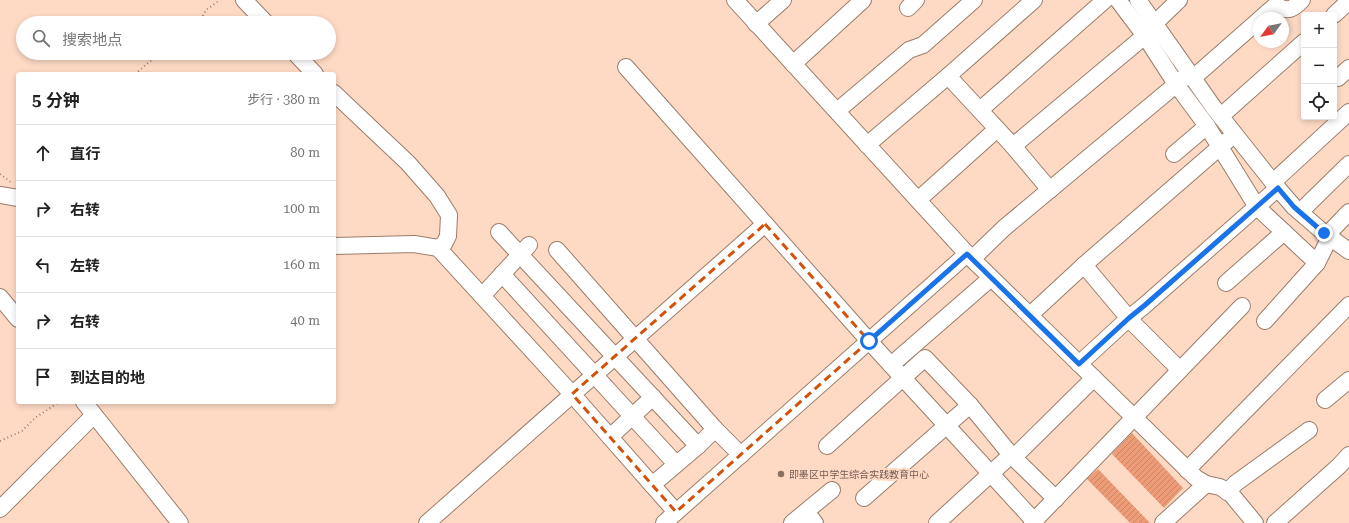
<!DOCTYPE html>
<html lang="zh">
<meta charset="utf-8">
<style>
body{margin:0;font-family:"Roboto Serif","Noto Sans SC",serif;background:#f2f2f2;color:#222}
.controls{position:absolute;right:12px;top:12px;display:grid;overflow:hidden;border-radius:4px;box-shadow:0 2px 6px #0003}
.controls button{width:36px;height:36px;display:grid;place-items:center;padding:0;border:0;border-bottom:1px solid #e0e0e0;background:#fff;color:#222;font:20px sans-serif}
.compass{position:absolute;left:1253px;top:12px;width:36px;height:36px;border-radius:50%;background:#fff;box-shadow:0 2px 6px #0003;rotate:237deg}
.stop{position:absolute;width:12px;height:12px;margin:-9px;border:3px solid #1a73e8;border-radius:50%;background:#fff}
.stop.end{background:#1a73e8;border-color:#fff;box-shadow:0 1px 4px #0008}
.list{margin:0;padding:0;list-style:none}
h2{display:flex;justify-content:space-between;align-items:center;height:52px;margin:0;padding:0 16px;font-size:17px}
h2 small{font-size:13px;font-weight:400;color:#767676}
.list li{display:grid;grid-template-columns:26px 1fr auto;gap:12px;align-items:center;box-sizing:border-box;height:56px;padding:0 16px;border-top:1px solid #e0e0e0}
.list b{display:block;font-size:15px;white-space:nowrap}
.list em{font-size:13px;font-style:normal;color:#767676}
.icon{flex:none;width:22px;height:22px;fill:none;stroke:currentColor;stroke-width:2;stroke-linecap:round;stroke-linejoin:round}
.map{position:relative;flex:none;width:1349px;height:523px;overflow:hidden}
.search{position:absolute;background:#fff;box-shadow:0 2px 6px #0003;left:16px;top:16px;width:320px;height:44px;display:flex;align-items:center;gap:10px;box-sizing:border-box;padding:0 14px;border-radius:22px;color:#767676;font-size:15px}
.panel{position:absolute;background:#fff;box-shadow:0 2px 6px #0003;left:16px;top:72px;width:320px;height:332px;border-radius:4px}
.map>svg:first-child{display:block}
.building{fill:url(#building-hatch)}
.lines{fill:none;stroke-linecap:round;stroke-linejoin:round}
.minor-casing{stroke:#9c7c68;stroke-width:18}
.path{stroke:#9b8273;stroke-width:2;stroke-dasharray:1 3;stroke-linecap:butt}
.minor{stroke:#fff;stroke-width:16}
.route{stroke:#1a73e8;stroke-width:5}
.marked{fill:none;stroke:#d3510b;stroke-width:3;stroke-dasharray:8 5;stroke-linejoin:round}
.education-dot{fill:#8d6e63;stroke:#fedac5;stroke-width:1.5}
.labels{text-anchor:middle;stroke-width:4;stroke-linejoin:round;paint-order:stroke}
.education-label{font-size:10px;fill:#785e54;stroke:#fedac5;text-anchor:start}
</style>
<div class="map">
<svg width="1349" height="523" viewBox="0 0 1349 523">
<defs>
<pattern id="building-hatch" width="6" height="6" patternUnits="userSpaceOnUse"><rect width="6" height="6" fill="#ed9c77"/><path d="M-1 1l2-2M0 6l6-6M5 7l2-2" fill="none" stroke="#ca8565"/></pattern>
</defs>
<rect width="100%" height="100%" fill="#fedac5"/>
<g class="building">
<path d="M 1132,433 L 1183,488 L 1164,508 L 1112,454 Z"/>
<path d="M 1098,469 L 1150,523 L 1130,523 L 1087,479 Z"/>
</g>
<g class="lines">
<defs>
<g id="minor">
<path d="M 244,0 L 266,23"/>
<path d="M 735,0 L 969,256 L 1196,478 L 1206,484 L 1220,487 L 1231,494 L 1255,523"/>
<path d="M 1118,0 L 1145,36 L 1176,84 L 1207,126 L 1257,207 L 1317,263"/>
<path d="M 1138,0 L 1214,108 L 1275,185 L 1294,207 L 1324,233 L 1349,251"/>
<path d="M 908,8 L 916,0"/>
<path d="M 1334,15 L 1349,1"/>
<path d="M 1261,18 L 1276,5 C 1288,13 1293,9 1302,0"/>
<path d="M 756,24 L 783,0"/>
<path d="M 1154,24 L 1179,0"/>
<path d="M 295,53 L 315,74"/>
<path d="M 793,64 L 863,0"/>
<path d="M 626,67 L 869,341 L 1036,523"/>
<path d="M 948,76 L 1013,146 L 1050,190"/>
<path d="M 1193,78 L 1259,20"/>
<path d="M 1338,78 L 1349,68"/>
<path d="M 334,93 L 408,163 L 437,196 L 449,215 L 448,236 L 444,244 L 438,248"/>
<path d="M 980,110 L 1105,0"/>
<path d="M 837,111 L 909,50 L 923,45 L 974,0"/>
<path d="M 1221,116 L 1304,42"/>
<path d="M 867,145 L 948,76 L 1034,0"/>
<path d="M 1013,146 L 1153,29"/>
<path d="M 1174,154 L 1207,126"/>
<path d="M 1273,182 L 1349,112"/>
<path d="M 0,195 L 18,198"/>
<path d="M 918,200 L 997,129"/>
<path d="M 1300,212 L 1349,164"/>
<path d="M 499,232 L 698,446"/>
<path d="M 1327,235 L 1349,212"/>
<path d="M 334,246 L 414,244 L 438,248 L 572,394 L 676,512"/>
<path d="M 557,250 L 715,429 L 741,455"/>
<path d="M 972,259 L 1004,228 L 1185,77"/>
<path d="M 1084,265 L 1131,321 L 1180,370"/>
<path d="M 502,274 L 676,464"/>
<path d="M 1226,283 L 1284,232"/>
<path d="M 482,296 L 529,245"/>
<path d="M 0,297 L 18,319"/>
<path d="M 1030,315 L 1084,265 L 1228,140"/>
<path d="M 1265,321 L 1317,263 L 1330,237"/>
<path d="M 1079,364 L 1129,318 L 1145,305 L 1278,188"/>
<path d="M 891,365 L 991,278"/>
<path d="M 1325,400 L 1349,380"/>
<path d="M 84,402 L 180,523"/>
<path d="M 610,437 L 653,397"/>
<path d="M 827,446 L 925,358 L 970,405 L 1011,455 L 1056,499"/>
<path d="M 1014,457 L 1094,378"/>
<path d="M 1187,470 L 1349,305"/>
<path d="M 652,485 L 698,446 L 715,429"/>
<path d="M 1227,492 L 1236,483 L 1309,430"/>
<path d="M 864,498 L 970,405"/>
<path d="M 0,509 L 94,415"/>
<path d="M 806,512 L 815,523"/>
<path d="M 427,523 L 765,224"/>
<path d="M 664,523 L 967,254"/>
<path d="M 792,523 L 832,490"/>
<path d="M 937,523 L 1011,455"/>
<path d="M 1032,523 L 1242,306"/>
<path d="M 1163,523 L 1206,484"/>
<path d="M 1275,523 L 1339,466 L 1349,455"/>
</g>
</defs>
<use href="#minor" class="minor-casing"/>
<g class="path">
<path d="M 199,23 L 206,10 L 220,0"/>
<path d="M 135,74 L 160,53"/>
<path d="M 0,174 L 12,183"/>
<path d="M 0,441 L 22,431 L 35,418 L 59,402"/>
</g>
<use href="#minor" class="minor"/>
</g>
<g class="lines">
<path class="route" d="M 869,341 L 967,254 L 1079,364 L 1129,318 L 1145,305 L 1278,188 L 1294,207 L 1324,233"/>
</g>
<path class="marked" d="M 765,224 L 869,341 L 676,512 L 572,394 Z"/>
<circle class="education-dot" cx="781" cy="474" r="4"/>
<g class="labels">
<g class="education-label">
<text x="789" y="478">即墨区中学生综合实践教育中心</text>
</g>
</g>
</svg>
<div class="controls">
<button>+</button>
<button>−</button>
<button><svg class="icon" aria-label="locate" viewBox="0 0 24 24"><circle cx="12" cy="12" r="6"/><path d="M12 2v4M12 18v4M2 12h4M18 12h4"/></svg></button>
</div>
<svg class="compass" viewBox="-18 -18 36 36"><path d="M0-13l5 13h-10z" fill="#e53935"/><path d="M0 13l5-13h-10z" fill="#767676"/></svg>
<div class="stop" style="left:869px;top:341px"></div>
<div class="stop end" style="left:1324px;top:233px"></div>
<div class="search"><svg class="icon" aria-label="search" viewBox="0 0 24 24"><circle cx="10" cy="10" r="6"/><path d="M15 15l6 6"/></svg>搜索地点</div>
<section class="panel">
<h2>5 分钟<small>步行 · 380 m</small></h2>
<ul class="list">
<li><svg class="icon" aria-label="ahead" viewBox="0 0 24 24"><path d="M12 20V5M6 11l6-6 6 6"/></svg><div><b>直行</b></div><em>80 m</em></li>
<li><svg class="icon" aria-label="right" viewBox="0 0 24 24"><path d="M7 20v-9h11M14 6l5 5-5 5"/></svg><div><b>右转</b></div><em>100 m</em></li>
<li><svg class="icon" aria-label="left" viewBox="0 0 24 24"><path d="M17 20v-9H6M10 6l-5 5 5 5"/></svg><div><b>左转</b></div><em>160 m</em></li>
<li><svg class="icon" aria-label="right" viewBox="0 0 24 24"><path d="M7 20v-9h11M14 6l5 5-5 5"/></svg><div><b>右转</b></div><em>40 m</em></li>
<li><svg class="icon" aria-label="arrive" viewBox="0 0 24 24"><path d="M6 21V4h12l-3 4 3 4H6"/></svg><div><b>到达目的地</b></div></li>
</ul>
</section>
</div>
